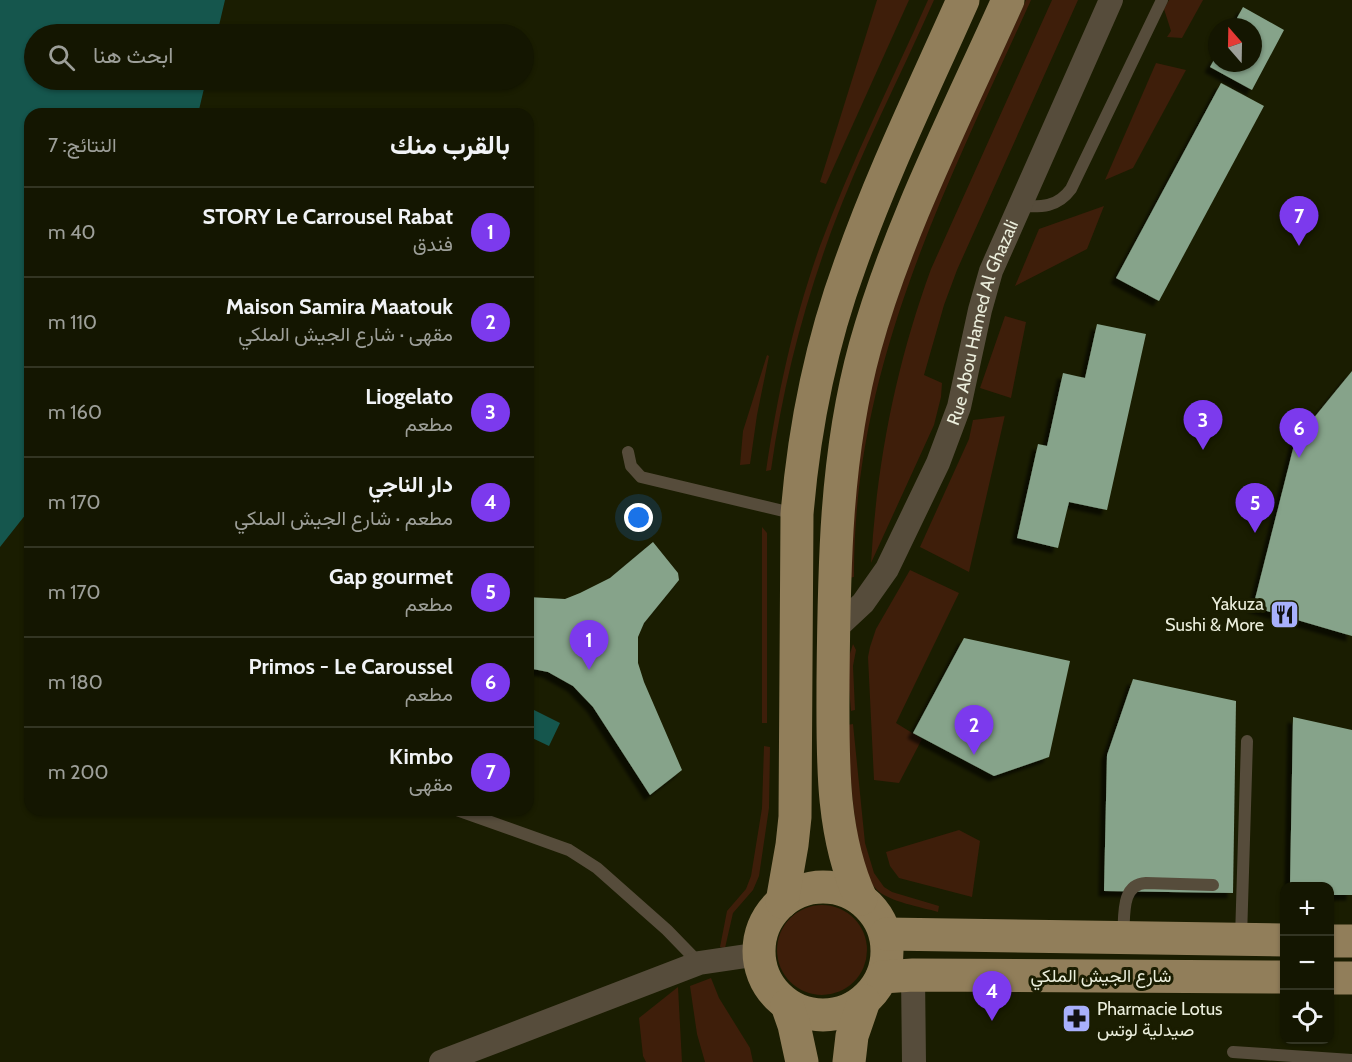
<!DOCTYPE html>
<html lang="ar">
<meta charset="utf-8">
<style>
body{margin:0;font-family:Cabin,Vazirmatn,sans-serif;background:#212310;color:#f1f3f6;direction:rtl}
.controls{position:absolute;right:18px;bottom:18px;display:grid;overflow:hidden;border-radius:12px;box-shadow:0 2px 4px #0004}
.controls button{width:54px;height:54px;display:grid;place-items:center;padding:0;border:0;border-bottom:2px solid #333523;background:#141601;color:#f1f3f6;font:30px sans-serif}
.compass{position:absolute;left:1208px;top:18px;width:54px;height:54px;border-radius:50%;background:#141601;box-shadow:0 2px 4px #0004;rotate:340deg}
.you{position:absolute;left:639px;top:518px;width:21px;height:21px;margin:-15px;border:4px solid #fff;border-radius:50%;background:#1a73e8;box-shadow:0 0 0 9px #1a73e833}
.badge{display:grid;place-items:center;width:39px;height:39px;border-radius:50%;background:#7c3aed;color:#fff;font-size:20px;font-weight:700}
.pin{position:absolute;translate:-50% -50px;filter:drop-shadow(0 2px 3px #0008)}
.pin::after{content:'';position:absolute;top:32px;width:21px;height:18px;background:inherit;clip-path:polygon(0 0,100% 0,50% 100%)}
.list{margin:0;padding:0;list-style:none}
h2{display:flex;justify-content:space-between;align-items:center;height:78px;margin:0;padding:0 24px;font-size:26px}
h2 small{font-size:20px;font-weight:400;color:#9d9f99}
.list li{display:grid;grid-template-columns:39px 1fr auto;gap:18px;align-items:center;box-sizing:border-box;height:90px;padding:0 24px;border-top:2px solid #333523}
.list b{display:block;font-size:22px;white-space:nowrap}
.list p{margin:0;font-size:20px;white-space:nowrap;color:#9d9f99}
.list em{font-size:20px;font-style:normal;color:#9d9f99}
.icon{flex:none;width:33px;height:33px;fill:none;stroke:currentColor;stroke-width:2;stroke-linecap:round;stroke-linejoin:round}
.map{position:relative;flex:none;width:1352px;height:1062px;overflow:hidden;direction:ltr}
.search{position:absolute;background:#141601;box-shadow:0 2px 4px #0004;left:24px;top:24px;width:510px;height:66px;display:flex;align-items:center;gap:15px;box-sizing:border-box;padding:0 21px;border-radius:33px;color:#9d9f99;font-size:22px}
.panel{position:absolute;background:#141601;box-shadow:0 2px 4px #0004;left:24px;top:108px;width:510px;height:708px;border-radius:18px;direction:rtl}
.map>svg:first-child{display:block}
.green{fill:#3e1e0a}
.water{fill:#15564d}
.building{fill:#86a38a;filter:url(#shadow)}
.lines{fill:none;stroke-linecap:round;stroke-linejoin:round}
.service{stroke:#564c3b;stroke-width:12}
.minor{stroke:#564c3b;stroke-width:24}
.primary{stroke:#917e5a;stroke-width:33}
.labels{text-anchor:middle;stroke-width:6;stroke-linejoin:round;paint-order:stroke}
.street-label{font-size:18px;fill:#ebeedc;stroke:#1a1d01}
.poi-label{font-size:18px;fill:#ebeedc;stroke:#1a1d01;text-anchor:end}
</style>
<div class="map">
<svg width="1352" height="1062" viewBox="0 0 1352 1062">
<defs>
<filter id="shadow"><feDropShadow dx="-5.5" dy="5.5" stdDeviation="1.5" flood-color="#0009"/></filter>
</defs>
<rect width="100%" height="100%" fill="#1a1d01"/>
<g class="green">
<path d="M 877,0 L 909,0 L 826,184 L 820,182 Z"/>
<path d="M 928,0 L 934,0 C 900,77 860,153 831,232 C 802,312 783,386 771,470 L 766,471 C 778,392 793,322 820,246 C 851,162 892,81 928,0 Z"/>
<path d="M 1026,0 L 1031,0 C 946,188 853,365 854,577 L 849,578 C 853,517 856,457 869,397 C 900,258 968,129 1026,0 Z"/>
<path d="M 1052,0 L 1078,0 L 957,270 L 944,305 L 924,375 L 942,383 L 941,397 L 934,425 L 871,563 C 877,461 896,365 931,269 Z"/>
<path d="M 1169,0 L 1203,0 L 1182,38 L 1167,37 L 1171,31 L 1164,9 Z"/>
<path d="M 1156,63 L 1186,70 L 1133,168 L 1105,180 Z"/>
<path d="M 1104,206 L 1087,249 L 1015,286 L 1039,229 Z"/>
<path d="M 1005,316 L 1026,322 L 1011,398 L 980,388 Z"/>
<path d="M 767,355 L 769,356 L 757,415 L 750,464 L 740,465 L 743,431 Z"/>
<path d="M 1005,416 L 1005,415 L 969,572 L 920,547 L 969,439 L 973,420 Z"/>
<path d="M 762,527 L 767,533 L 767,723 L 762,723 Z"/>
<path d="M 910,570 L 959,593 L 896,723 L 922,739 L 899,783 L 874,780 L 868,657 L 870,647 L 876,629 Z"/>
<path d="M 853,644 L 856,650 L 853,666 L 855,710 L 851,711 L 847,663 Z"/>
<path d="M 853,724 L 865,843 L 874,873 L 884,887 L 892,892 L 939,906 L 938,912 C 921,907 890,902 877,890 C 853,868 850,760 847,725 Z"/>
<path d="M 764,746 L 770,747 L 769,808 L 759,876 L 753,890 L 733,913 L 725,948 L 720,947 L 727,911 L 746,889 L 751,876 L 762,808 Z"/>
<path d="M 959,830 L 980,841 L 972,897 L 899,878 L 890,866 L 886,852 Z"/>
<circle cx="822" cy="950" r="45"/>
<path d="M 711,978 L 719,998 L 750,1048 L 753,1062 L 705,1062 L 697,1034 L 690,986 Z"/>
<path d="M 678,987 L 682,1062 L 646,1062 L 643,1056 L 639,1018 Z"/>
</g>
<g class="water">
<path d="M 0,0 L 225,0 L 217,34 L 34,34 L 34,80 L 206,80 L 198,114 L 30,114 L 30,509 L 0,547 Z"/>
<path d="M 528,707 L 560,723 L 549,746 L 528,736 Z"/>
</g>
<g class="building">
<path d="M 1243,7 L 1284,30 L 1252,90 L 1210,67 L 1217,54 L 1217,63 L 1253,63 L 1253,27 L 1232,27 Z"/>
<path d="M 1221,83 L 1264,106 L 1159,301 L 1116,278 Z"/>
<path d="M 1097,324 L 1146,334 L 1107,510 L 1069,502 L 1058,548 L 1017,538 L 1038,444 L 1047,446 L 1063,373 L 1085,378 Z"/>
<path d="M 1352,371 L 1352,636 L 1253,607 L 1295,441 Z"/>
<path d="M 653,542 L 678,573 L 679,580 L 644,623 L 638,637 L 638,663 L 644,682 L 682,770 L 650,795 L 593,707 L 573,686 L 548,672 L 528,668 L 528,597 L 565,599 L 580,593 L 610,578 Z"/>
<path d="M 964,638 L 1070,661 L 1049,757 L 994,776 L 913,733 Z"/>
<path d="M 1133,679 L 1236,701 L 1233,893 L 1104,891 L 1107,755 Z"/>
<path d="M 1293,717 L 1352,730 L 1352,895 L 1330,895 L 1330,886 L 1290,886 Z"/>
</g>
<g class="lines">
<g class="service">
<path d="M 1020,206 C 1041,207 1057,208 1071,189 L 1162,0"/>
<path d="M 628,452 L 631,466 L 641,477 L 796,514"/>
<path d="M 457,810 L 569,850 L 597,868 L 667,930 L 699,963"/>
<path d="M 1123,937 C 1125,918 1120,884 1146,883 L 1213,885"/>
<path d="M 1241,938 L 1247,741"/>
<path d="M 1233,1052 L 1352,1060"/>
</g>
<g class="minor">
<path id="s1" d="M 833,631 L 863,603 L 887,569 L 938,463 L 959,407 L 980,310 L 991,271 L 1111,0"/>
<path d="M 913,975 L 914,1062"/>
<path d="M 441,1062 L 699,963 L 760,954"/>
</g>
<g class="primary">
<circle cx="823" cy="951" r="64"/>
<path d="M 861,899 C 830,832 833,755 833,682 C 834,570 835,456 865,347 C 898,228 958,112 1008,0"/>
<path d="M 782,902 L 792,845 L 795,817 L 797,514 C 804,430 821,344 850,265 C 882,174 924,88 963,0"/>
<path d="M 886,934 L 1284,940"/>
<path d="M 1330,941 L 1352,941"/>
<path d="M 882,977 L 913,975 L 1284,977"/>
<path d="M 1330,978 L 1352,978"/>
<path d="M 787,1005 L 794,1025 L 802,1062"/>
<path d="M 849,1062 L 852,1036 L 864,1001"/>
</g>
</g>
<defs>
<symbol id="restaurant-square" viewBox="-11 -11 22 22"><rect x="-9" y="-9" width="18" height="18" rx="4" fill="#a8b0fc" stroke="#1a1d01"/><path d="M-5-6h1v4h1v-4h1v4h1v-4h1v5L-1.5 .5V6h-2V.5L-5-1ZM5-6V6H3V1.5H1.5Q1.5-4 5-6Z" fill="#111"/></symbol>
<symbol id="pharmacy-square" viewBox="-11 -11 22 22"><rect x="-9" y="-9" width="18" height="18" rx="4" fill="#a8b0fc" stroke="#1a1d01"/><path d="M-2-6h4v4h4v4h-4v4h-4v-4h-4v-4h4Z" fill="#111"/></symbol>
</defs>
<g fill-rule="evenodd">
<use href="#restaurant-square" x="1268" y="598" width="33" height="33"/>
<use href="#pharmacy-square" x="1060" y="1002" width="33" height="33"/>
</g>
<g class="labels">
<g class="street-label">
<text dy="6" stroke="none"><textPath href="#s1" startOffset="348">Rue Abou Hamed Al Ghazali</textPath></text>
<text x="1101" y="982">شارع الجيش الملكي</text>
</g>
<g class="poi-label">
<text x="1264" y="610">Yakuza<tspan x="1264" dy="21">Sushi &amp; More</tspan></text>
<text x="1097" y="1015" text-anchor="start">Pharmacie Lotus<tspan x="1097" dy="21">صيدلية لوتس</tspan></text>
</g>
</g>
</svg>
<div class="controls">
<button>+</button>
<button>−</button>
<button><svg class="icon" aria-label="locate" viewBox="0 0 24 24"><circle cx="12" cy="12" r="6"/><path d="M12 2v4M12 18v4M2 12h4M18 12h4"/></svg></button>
</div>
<svg class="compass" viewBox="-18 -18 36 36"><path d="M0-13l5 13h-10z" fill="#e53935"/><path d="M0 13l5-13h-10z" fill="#9d9f99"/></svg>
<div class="you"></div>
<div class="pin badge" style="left:589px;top:670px">1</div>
<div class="pin badge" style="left:974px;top:755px">2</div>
<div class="pin badge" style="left:1203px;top:450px">3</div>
<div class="pin badge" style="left:992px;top:1021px">4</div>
<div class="pin badge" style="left:1255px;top:533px">5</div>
<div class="pin badge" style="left:1299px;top:458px">6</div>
<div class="pin badge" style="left:1299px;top:246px">7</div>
<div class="search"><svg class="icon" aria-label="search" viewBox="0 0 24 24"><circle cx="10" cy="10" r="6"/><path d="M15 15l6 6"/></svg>ابحث هنا</div>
<section class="panel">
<h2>بالقرب منك<small>النتائج: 7</small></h2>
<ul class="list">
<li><span class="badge">1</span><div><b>STORY Le Carrousel Rabat</b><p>فندق</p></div><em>40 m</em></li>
<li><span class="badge">2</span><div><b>Maison Samira Maatouk</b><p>مقهى · شارع الجيش الملكي</p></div><em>110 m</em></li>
<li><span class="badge">3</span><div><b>Liogelato</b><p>مطعم</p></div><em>160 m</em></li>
<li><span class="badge">4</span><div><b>دار الناجي</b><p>مطعم · شارع الجيش الملكي</p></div><em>170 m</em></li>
<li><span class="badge">5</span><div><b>Gap gourmet</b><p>مطعم</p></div><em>170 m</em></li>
<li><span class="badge">6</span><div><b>Primos - Le Caroussel</b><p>مطعم</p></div><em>180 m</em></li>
<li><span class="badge">7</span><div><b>Kimbo</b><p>مقهى</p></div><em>200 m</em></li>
</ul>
</section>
</div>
